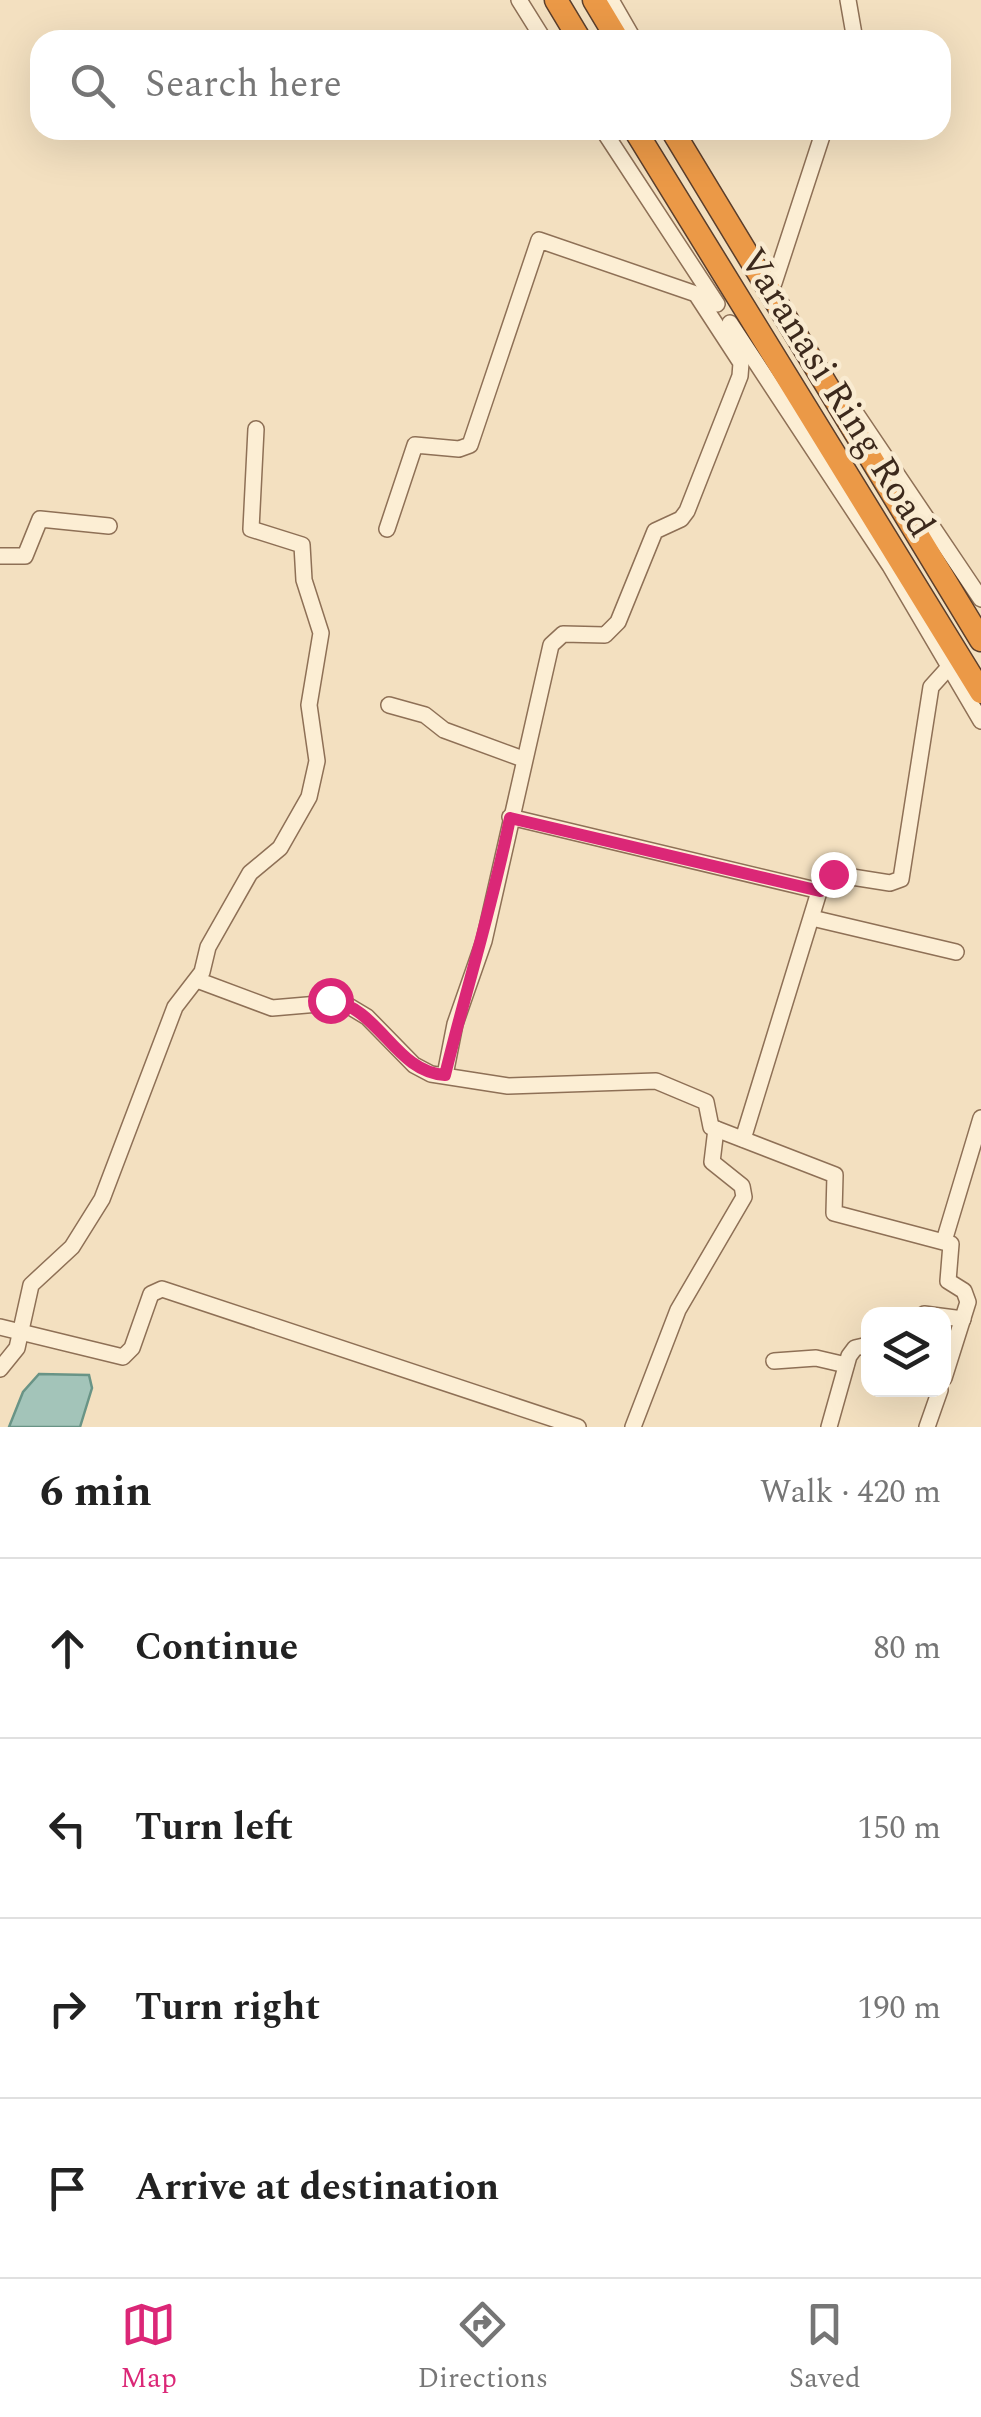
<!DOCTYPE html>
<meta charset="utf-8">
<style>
body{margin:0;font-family:Spectral,serif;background:#f6f6f6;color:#222}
.controls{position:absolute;right:30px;bottom:30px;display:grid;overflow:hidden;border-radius:20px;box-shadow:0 10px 40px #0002}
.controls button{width:90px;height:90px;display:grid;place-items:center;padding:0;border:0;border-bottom:2px solid #e0e0e0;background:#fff;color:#222;font:50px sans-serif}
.stop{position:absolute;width:30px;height:30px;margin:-22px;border:8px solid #db2777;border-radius:50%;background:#fff}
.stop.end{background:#db2777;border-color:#fff;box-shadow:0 2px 10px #0008}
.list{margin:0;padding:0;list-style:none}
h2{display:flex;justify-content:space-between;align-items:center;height:130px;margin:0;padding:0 40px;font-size:42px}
h2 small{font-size:32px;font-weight:400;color:#767676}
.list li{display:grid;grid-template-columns:65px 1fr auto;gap:30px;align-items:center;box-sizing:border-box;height:180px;padding:0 40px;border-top:2px solid #e0e0e0}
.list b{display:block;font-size:38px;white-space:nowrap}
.list em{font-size:32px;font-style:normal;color:#767676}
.icon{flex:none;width:55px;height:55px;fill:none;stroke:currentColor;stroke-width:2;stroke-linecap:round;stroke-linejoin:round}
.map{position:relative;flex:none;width:981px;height:1427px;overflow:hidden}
.search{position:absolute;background:#fff;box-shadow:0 10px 40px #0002;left:30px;right:30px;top:30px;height:110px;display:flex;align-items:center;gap:25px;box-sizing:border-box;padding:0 35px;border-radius:30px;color:#767676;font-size:38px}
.sheet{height:850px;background:#fff}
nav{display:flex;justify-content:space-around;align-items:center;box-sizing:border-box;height:140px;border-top:2px solid #e0e0e0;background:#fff;font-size:28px;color:#767676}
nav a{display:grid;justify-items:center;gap:5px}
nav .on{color:#db2777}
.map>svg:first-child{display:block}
.water{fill:#a3c4b9;stroke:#699486;stroke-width:2.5}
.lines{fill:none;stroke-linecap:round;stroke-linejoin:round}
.minor-casing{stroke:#8e7056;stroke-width:18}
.highway-casing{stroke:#5b3e2b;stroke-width:25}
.minor{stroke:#fceed4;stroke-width:15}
.highway{stroke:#eb9947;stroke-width:22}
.route{stroke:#db2777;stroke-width:12}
.labels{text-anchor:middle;stroke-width:9;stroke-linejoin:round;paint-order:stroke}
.street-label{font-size:38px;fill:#3c291c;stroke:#f9ebd1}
</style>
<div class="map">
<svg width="981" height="1427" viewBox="0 0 981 1427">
<rect width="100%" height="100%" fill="#f3e0c0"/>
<path class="water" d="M 39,1374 L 89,1375 L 92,1388 L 80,1427 L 9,1427 L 23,1392 Z"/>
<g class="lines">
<defs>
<g id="minor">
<path d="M 519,0 L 544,40"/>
<path d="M 611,0 L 634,40"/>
<path d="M 848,0 L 855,40"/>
<path d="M 603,130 L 717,304"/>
<path d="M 774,283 L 824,130"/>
<path d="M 730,323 L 890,566 L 981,721"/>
<path d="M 855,412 L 981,599"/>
<path d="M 387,529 L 415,445 L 459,449 L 470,445 L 539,240 L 696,294 L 741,363 L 740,376 L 687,511 L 681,519 L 655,531 L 618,622 L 605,635 L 563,634 L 551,645 L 484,941 L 455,1024 L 445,1075"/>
<path d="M 0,556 L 25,556 L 40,519 L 109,526"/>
<path d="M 389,705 L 425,715 L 444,730 L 523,759"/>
<path d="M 510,817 L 820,891"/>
<path d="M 812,918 L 956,952"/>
<path d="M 197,980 L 272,1008 L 342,1002 L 367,1017 L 414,1065 L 431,1074 L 508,1086 L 656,1081 L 706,1102 L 711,1127 L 835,1175 L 834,1213 L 951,1244 L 948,1281 L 964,1291 L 968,1302 L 944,1378"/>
<path d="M 743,1139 L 822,882 L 833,874 L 890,883 L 901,879 L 931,687 L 949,667"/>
<path d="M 944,1241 L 981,1118"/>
<path d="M 924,1314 L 963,1319"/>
<path d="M 0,1327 L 123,1357 L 132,1348 L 151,1294 L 162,1289 L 578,1427"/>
<path d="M 774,1361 L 816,1358 L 846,1365"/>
<path d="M 0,1369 L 17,1348 L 31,1285 L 72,1247 L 102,1199 L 175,1007 L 202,972 L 208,947 L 250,873 L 280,848 L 309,797 L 317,761 L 309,705 L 321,633 L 304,580 L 302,545 L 251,529 L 256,429"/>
<path d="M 633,1427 L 678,1310 L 744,1197 L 742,1186 L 712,1162 L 716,1129"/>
<path d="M 829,1427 L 849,1356 L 855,1348 L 868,1345"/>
<path d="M 927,1427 L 940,1390"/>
</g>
<g id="highway">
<path d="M 556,0 L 580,40"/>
<path d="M 594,0 L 618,40"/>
<path d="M 635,130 L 981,692"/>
<path d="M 672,130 L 981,640"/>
</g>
</defs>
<use href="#minor" class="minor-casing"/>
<use href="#highway" class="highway-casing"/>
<use href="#minor" class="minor"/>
<use href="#highway" class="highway"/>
</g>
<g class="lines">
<path class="route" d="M 330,1000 C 380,1008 395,1072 445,1075 C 466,989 493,905 510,818 L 820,891 L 826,876 L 833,874"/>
</g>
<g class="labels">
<g class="street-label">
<text transform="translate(838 392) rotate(58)" y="13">Varanasi Ring Road</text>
</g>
</g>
</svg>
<div class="controls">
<button><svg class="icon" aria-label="layers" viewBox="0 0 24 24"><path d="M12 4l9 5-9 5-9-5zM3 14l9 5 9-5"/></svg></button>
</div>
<div class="stop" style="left:330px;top:1000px"></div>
<div class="stop end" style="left:833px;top:874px"></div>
<div class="search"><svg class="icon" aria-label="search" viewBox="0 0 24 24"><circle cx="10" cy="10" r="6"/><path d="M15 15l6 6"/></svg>Search here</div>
</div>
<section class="sheet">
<h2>6 min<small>Walk · 420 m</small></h2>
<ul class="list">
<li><svg class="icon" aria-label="ahead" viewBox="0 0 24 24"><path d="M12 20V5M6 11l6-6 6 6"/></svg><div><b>Continue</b></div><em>80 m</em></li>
<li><svg class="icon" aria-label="left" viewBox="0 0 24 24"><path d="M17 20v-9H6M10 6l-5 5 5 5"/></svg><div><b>Turn left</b></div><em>150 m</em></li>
<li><svg class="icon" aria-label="right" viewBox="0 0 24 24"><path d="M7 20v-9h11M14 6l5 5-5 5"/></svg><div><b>Turn right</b></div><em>190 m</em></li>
<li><svg class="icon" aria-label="arrive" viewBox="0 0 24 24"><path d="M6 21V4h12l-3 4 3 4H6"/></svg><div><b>Arrive at destination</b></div></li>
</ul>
</section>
<nav>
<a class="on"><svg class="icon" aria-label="map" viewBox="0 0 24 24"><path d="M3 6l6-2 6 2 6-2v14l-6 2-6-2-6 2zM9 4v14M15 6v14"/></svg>Map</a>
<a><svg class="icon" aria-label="directions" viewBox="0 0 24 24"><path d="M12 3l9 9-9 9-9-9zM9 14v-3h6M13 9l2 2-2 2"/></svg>Directions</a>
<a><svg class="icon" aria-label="saved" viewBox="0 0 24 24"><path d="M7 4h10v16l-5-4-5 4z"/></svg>Saved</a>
</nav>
